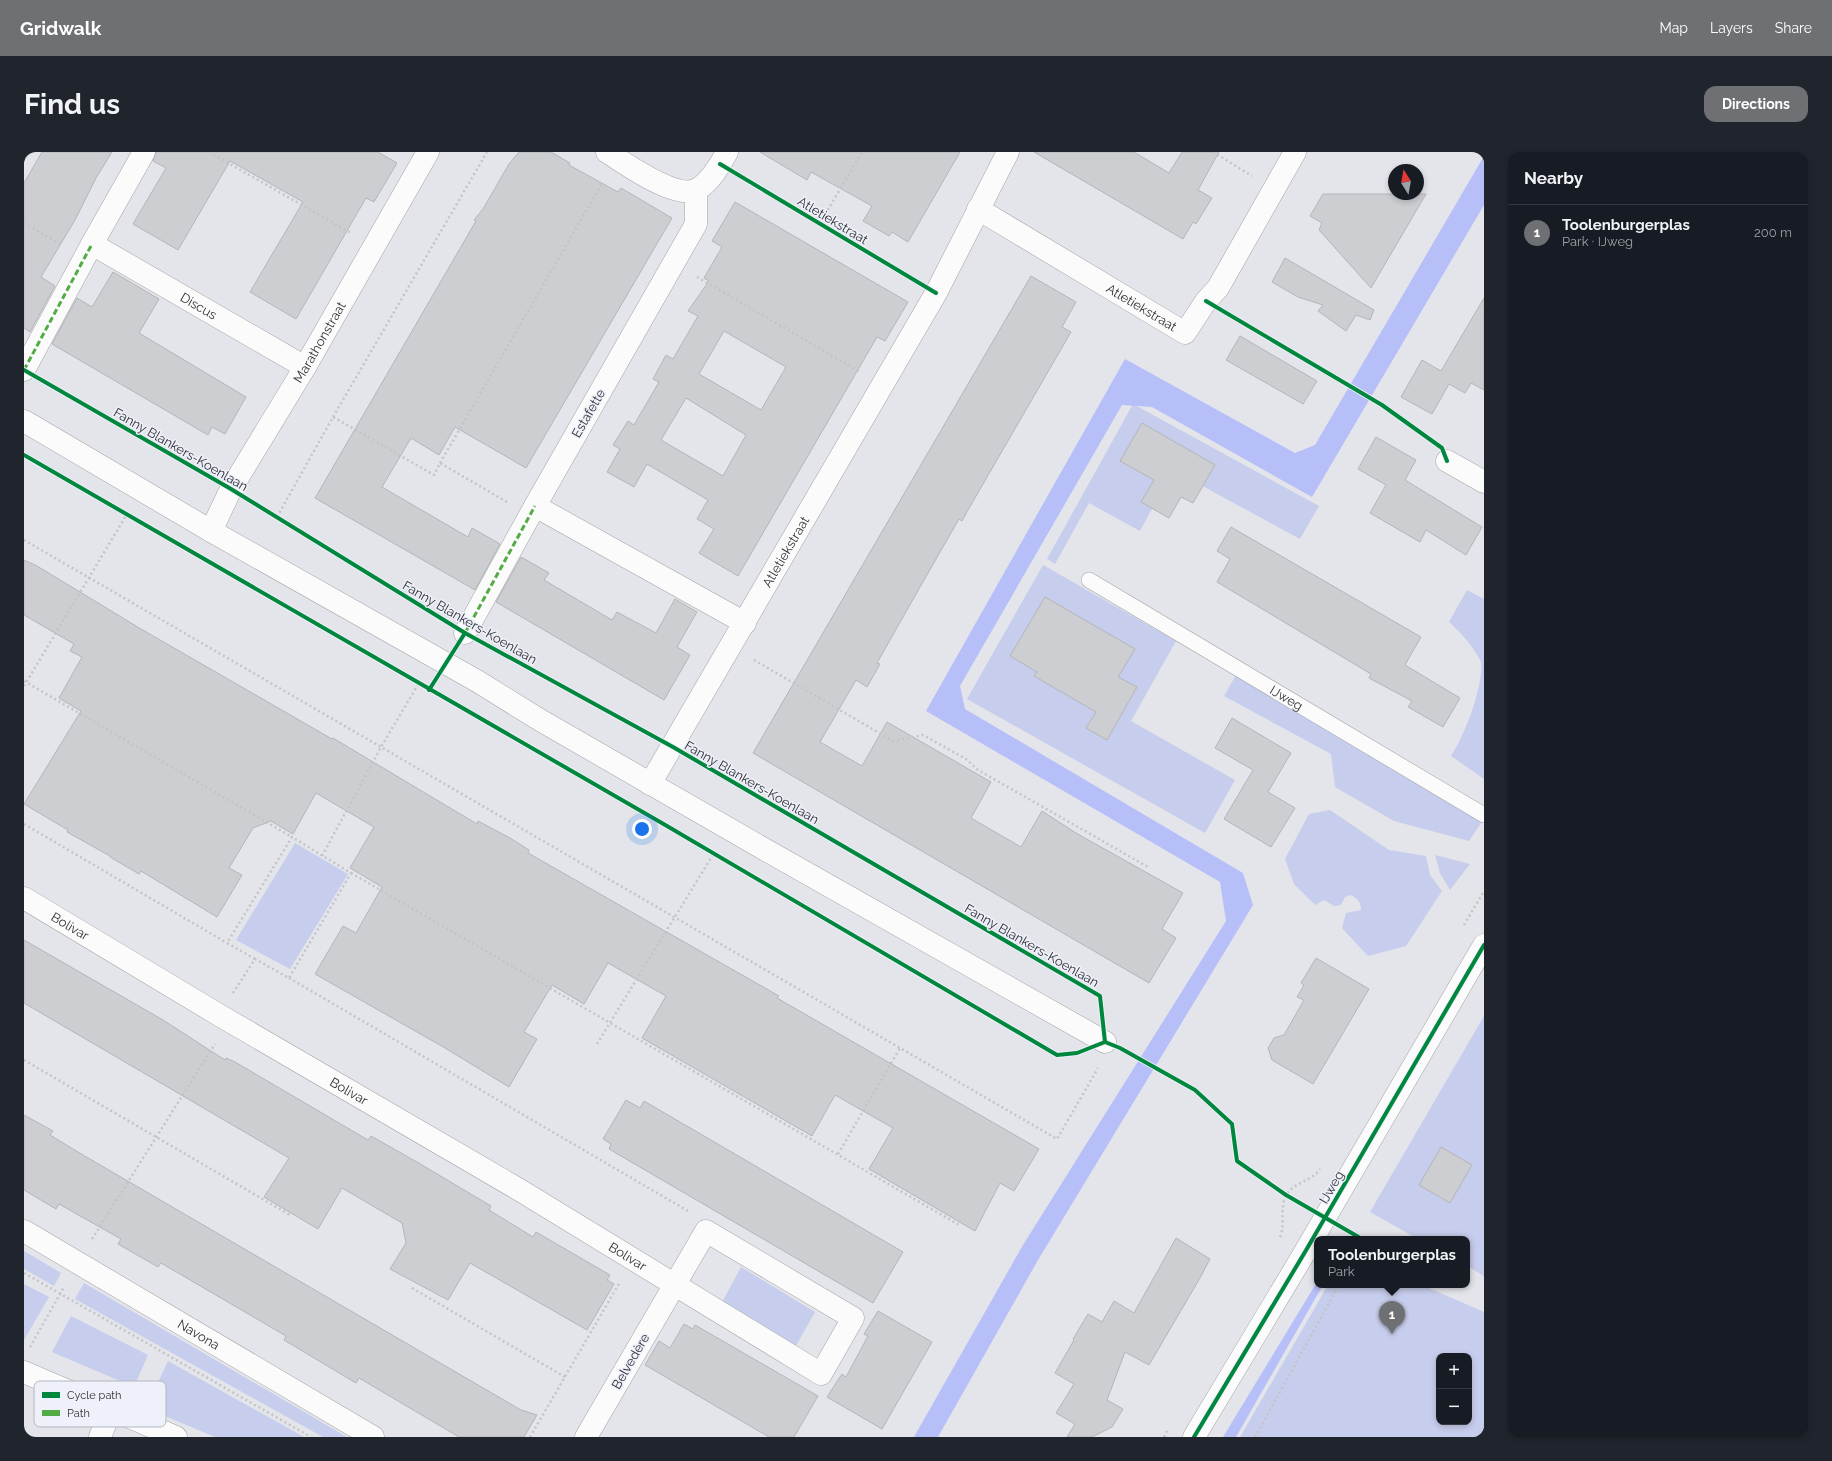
<!DOCTYPE html>
<meta charset="utf-8">
<style>
body{margin:0;font-family:Raleway,sans-serif;background:#20242c;color:#f1f3f6}
.controls{position:absolute;right:12px;bottom:12px;display:grid;overflow:hidden;border-radius:8px;box-shadow:0 2px 6px #0003}
.controls button{width:36px;height:36px;display:grid;place-items:center;padding:0;border:0;border-bottom:1px solid #363941;background:#171b24;color:#f1f3f6;font:20px sans-serif}
.compass{position:absolute;left:1364px;top:12px;width:36px;height:36px;border-radius:50%;background:#171b24;box-shadow:0 2px 6px #0003;rotate:349deg}
.you{position:absolute;left:618px;top:677px;width:14px;height:14px;margin:-10px;border:3px solid #fff;border-radius:50%;background:#1a73e8;box-shadow:0 0 0 6px #1a73e833}
.badge{display:grid;place-items:center;width:26px;height:26px;border-radius:50%;background:#6f7074;color:#fff;font-size:13px;font-weight:700}
.pin{position:absolute;translate:-50% -33px;filter:drop-shadow(0 1px 2px #0008)}
.pin::after{content:'';position:absolute;top:21px;width:14px;height:12px;background:inherit;clip-path:polygon(0 0,100% 0,50% 100%)}
.popup{position:absolute;left:1290px;top:1084px;width:156px;height:52px;box-sizing:border-box;display:grid;place-content:center;border-radius:8px;background:#171b24;filter:drop-shadow(0 1px 3px #0005);font-size:13px;white-space:nowrap;color:#9ea1a6}
.popup b{font-size:15px;color:#f1f3f6}
.popup::after{content:'';position:absolute;left:50%;top:100%;margin-left:-8px;border:8px solid transparent;border-top-color:#171b24}
.list{margin:0;padding:0;list-style:none}
h2{display:flex;justify-content:space-between;align-items:center;height:52px;margin:0;padding:0 16px;font-size:17px}
h2 small{font-size:13px;font-weight:400;color:#9ea1a6}
.list li{display:grid;grid-template-columns:26px 1fr auto;gap:12px;align-items:center;box-sizing:border-box;height:56px;padding:0 16px;border-top:1px solid #363941}
.list b{display:block;font-size:15px;white-space:nowrap}
.list p{margin:0;font-size:13px;white-space:nowrap;color:#9ea1a6}
.list em{font-size:13px;font-style:normal;color:#9ea1a6}
.map{position:relative;flex:none;width:1460px;height:1285px;overflow:hidden;border-radius:12px}
header{display:flex;align-items:center;gap:24px;box-sizing:border-box;height:56px;padding:0 20px;background:#6f7074;color:#fff}
header strong{font-size:19px}
nav{display:flex;gap:22px;margin-inline-start:auto;font-size:14px}
.intro{display:flex;align-items:center;justify-content:space-between;box-sizing:border-box;height:96px;padding:0 24px}
h1{margin:0;font-size:28px}
.button{padding:10px 18px;border-radius:12px;background:#6f7074;color:#fff;font-size:14px;font-weight:700}
main{display:flex;gap:24px;padding:0 24px}
aside{flex:1;background:#171b24;border-radius:12px;box-shadow:0 2px 6px #0003}
.map>svg:first-child{display:block}
.green{fill:#c7cdec;fill-rule:evenodd}
.water{fill:#b6bff8}
.building{fill:#cdced2;stroke:#b4b5b8;fill-rule:evenodd}
.lines{fill:none;stroke-linecap:round;stroke-linejoin:round}
.service-casing{stroke:#a3a4a7;stroke-width:16}
.pedestrian-casing{stroke:#a3a4a7;stroke-width:23}
.minor-casing{stroke:#a3a4a7;stroke-width:23}
.tertiary-casing{stroke:#a3a4a7;stroke-width:23}
.path{stroke:#c3c4c6;stroke-width:2.5;stroke-dasharray:2 3;stroke-linecap:butt}
.service{stroke:#fbfbfc;stroke-width:15}
.pedestrian{stroke:#fbfbfc;stroke-width:22}
.minor{stroke:#fbfbfc;stroke-width:22}
.tertiary{stroke:#fbfbfc;stroke-width:22}
.quiet{stroke:#54ab45;stroke-width:3;stroke-dasharray:6 3;stroke-linecap:butt}
.cycleway-casing{stroke:#eef0fa;stroke-width:6}
.cycleway{stroke:#00873e;stroke-width:4}
.labels{text-anchor:middle;stroke-width:3;stroke-linejoin:round;paint-order:stroke}
.street-label{font-size:13px;fill:#303135;stroke:#eef0fa}
.key{fill:#eef0fa;stroke:#b5b7bf;stroke-width:1}
.key-label{font-size:11px;fill:#303135}
</style>
<header>
<strong>Gridwalk</strong>
<nav><a>Map</a><a>Layers</a><a>Share</a></nav>
</header>
<div class="intro"><h1>Find us</h1><a class="button">Directions</a></div>
<main>
<div class="map">
<svg width="1460" height="1285" viewBox="0 0 1460 1285">
<rect width="100%" height="100%" fill="#e4e5ea"/>
<g class="green">
<path d="M 1109,252 L 1295,354 L 1276,387 L 1149,318 L 1116,379 L 1065,351 L 1031,412 L 1023,407 Z"/>
<path d="M 1019,413 L 1152,489 L 1107,569 L 1211,628 L 1181,681 L 943,547 Z"/>
<path d="M 1443,438 L 1460,447 L 1460,627 L 1427,604 C 1440,585 1460,534 1457,510 C 1450,495 1437,481 1425,470 Z"/>
<path d="M 1212,523 L 1459,668 L 1445,689 L 1370,669 L 1311,635 L 1307,602 L 1200,544 Z"/>
<path d="M 1306,658 L 1365,698 L 1402,704 L 1406,723 L 1418,739 L 1382,794 L 1344,804 L 1318,776 L 1322,761 L 1337,758 C 1337,750 1334,747 1327,743 L 1321,745 L 1317,753 L 1310,754 L 1300,748 L 1291,753 L 1270,732 L 1261,707 L 1285,662 Z"/>
<path d="M 271,691 L 324,722 L 266,817 L 212,788 Z"/>
<path d="M 1411,703 L 1446,712 L 1426,738 L 1416,721 Z"/>
<path d="M 1460,864 L 1460,1124 L 1443,1114 L 1443,1087 L 1394,1087 L 1346,1060 Z"/>
<path d="M 0,1099 L 37,1121 L 30,1134 L 0,1117 Z"/>
<path d="M 717,1115 L 791,1160 L 769,1199 L 697,1152 Z"/>
<path d="M 60,1131 L 323,1285 L 299,1285 L 51,1147 Z"/>
<path d="M 0,1132 L 25,1145 L 0,1188 Z"/>
<path d="M 1304,1133 L 1398,1133 L 1460,1160 L 1460,1285 L 1216,1285 ZM 1415,1204 L 1445,1204 L 1445,1270 L 1415,1270 Z"/>
<path d="M 47,1164 L 124,1203 L 110,1235 L 28,1200 Z"/>
<path d="M 144,1209 L 280,1285 L 191,1285 L 122,1256 Z"/>
</g>
<g class="water">
<path d="M 1460,4 L 1460,53 L 1288,345 L 1128,255 L 1098,253 L 936,534 L 941,557 L 1219,721 L 1229,753 L 1014,1108 L 914,1285 L 890,1285 L 999,1093 L 1202,769 L 1196,730 L 902,559 L 1101,207 L 1271,301 L 1291,293 Z"/>
<path d="M 1293,1130 L 1293,1133 L 1299,1133 L 1212,1285 L 1199,1285 Z"/>
</g>
<g class="building">
<path d="M 18,0 L 88,0 L 72,26 L 51,68 L 17,125 L 31,134 L 6,180 L 0,176 L 0,31 Z"/>
<path d="M 132,0 L 354,0 L 373,11 L 350,50 L 342,46 L 272,167 L 226,140 L 279,50 L 206,9 L 154,98 L 109,72 L 142,16 L 129,9 Z"/>
<path d="M 495,0 L 527,0 L 546,11 L 545,13 L 594,40 L 597,36 L 648,66 L 502,316 L 431,275 L 415,303 L 387,286 L 358,335 L 444,385 L 448,376 L 476,392 L 451,438 L 291,346 L 452,69 L 450,68 L 459,57 L 485,12 Z"/>
<path d="M 736,0 L 936,0 L 884,90 L 868,80 L 865,84 L 839,69 L 848,54 L 787,20 L 783,28 Z"/>
<path d="M 1010,0 L 1110,0 L 1145,21 L 1158,0 L 1195,0 L 1174,38 L 1188,46 L 1172,72 L 1169,70 L 1159,87 Z"/>
<path d="M 1299,42 L 1402,42 L 1347,136 L 1295,78 L 1298,71 L 1286,64 Z"/>
<path d="M 711,50 L 884,150 L 861,189 L 853,185 L 714,424 L 675,401 L 690,377 L 673,367 L 684,348 L 623,312 L 610,335 L 583,320 L 596,297 L 589,293 L 604,269 L 610,273 L 635,230 L 629,227 L 642,203 L 649,207 L 674,164 L 664,159 L 685,129 L 680,126 L 698,95 L 688,89 ZM 700,179 L 762,215 L 737,258 L 675,222 ZM 662,246 L 722,283 L 699,324 L 637,288 Z"/>
<path d="M 1261,106 L 1350,158 L 1346,168 L 1332,163 L 1322,179 L 1294,159 L 1299,153 L 1274,145 L 1248,130 Z"/>
<path d="M 89,120 L 135,147 L 115,181 L 222,245 L 201,282 L 188,275 L 184,283 L 28,192 L 53,146 L 68,155 Z"/>
<path d="M 1007,124 L 1052,150 L 1038,175 L 1047,180 L 944,358 L 938,369 L 935,367 L 900,428 L 853,511 L 856,512 L 843,535 L 832,528 L 796,590 L 838,614 L 863,570 L 967,630 L 947,666 L 997,695 L 1018,659 L 1052,681 L 1159,741 L 1138,777 L 1152,786 L 1125,831 L 729,601 Z"/>
<path d="M 1460,146 L 1460,238 L 1447,231 L 1441,241 L 1425,232 L 1408,262 L 1377,245 L 1398,208 L 1417,219 Z"/>
<path d="M 1216,184 L 1293,229 L 1279,252 L 1202,208 Z"/>
<path d="M 1118,271 L 1191,313 L 1169,351 L 1157,345 L 1145,366 L 1117,350 L 1130,328 L 1096,309 Z"/>
<path d="M 1352,285 L 1392,308 L 1381,328 L 1458,375 L 1442,403 L 1402,378 L 1396,390 L 1346,361 L 1362,333 L 1334,317 Z"/>
<path d="M 1207,375 L 1397,485 L 1381,513 L 1436,546 L 1419,575 L 1384,555 L 1388,549 L 1345,526 L 1347,522 L 1193,430 L 1206,407 L 1193,399 Z"/>
<path d="M 497,405 L 525,421 L 520,428 L 588,468 L 593,460 L 632,481 L 651,447 L 673,460 L 653,495 L 666,503 L 640,548 L 472,450 Z"/>
<path d="M 0,408 L 13,414 L 117,477 L 308,587 L 309,586 L 453,672 L 454,669 L 486,686 L 505,698 L 504,701 L 755,844 L 753,846 L 1015,997 L 990,1039 L 976,1031 L 951,1079 L 845,1017 L 869,976 L 811,943 L 788,984 L 618,886 L 642,844 L 584,811 L 560,852 L 528,833 L 500,880 L 513,887 L 485,935 L 421,896 L 291,822 L 319,774 L 332,781 L 358,735 L 326,716 L 350,675 L 292,641 L 269,682 L 247,669 L 229,676 L 205,716 L 218,723 L 193,765 L 117,719 L 115,722 L 86,705 L 86,704 L 43,680 L 44,678 L 0,652 L 57,559 L 35,546 L 58,505 L 46,499 L 50,492 L 0,463 Z"/>
<path d="M 1021,445 L 1111,497 L 1094,525 L 1113,535 L 1083,588 L 1062,576 L 1072,560 L 1010,524 L 1013,520 L 986,504 Z"/>
<path d="M 1208,566 L 1267,601 L 1244,640 L 1271,656 L 1247,695 L 1200,667 L 1229,618 L 1191,596 Z"/>
<path d="M 0,788 L 139,868 L 201,908 L 202,906 L 211,910 L 344,988 L 347,984 L 393,1010 L 467,1054 L 465,1058 L 509,1085 L 512,1080 L 586,1123 L 583,1128 L 590,1132 L 563,1178 L 446,1111 L 424,1148 L 366,1117 L 382,1091 L 378,1071 L 318,1036 L 294,1077 L 240,1045 L 265,1006 L 0,851 Z"/>
<path d="M 1292,806 L 1345,837 L 1289,932 L 1248,908 L 1244,896 L 1250,886 L 1260,883 L 1280,848 L 1273,845 L 1280,833 L 1277,831 Z"/>
<path d="M 602,948 L 616,956 L 620,949 L 879,1100 L 849,1151 L 585,997 L 587,992 L 579,987 Z"/>
<path d="M 0,963 L 29,979 L 26,983 L 59,1003 L 497,1258 L 513,1263 L 500,1285 L 435,1285 L 335,1226 L 332,1231 L 260,1188 L 262,1184 L 137,1111 L 134,1115 L 94,1092 L 97,1087 L 35,1052 L 32,1057 L 0,1038 Z"/>
<path d="M 1417,995 L 1448,1013 L 1426,1051 L 1395,1033 Z"/>
<path d="M 1152,1086 L 1186,1107 L 1176,1126 L 1125,1213 L 1101,1200 L 1083,1248 L 1099,1257 L 1088,1275 L 1068,1285 L 1043,1285 L 1051,1272 L 1032,1261 L 1050,1232 L 1031,1221 L 1050,1188 L 1049,1187 L 1064,1162 L 1078,1170 L 1090,1149 L 1110,1161 Z"/>
<path d="M 854,1159 L 908,1190 L 858,1277 L 803,1245 L 818,1222 L 822,1225 L 844,1184 L 840,1182 Z"/>
<path d="M 660,1172 L 669,1177 L 671,1173 L 794,1244 L 770,1285 L 745,1285 L 621,1213 L 635,1189 L 646,1196 Z"/>
</g>
<g class="lines">
<defs>
<g id="service">
<path id="s1" d="M 1065,428 L 1460,663"/>
</g>
<g id="pedestrian">
<path d="M 0,218 L 68,92"/>
<path d="M 441,481 L 511,354"/>
</g>
<g id="minor">
<path id="s2" d="M 120,0 L 68,92 L 281,215"/>
<path d="M 583,0 C 602,12 650,47 672,38 C 686,31 696,13 703,0"/>
<path d="M 672,38 L 672,72 L 511,354 L 721,471"/>
<path id="s3" d="M 954,57 L 1161,181 L 1182,149 L 1194,136 L 1271,0"/>
<path d="M 0,269 L 187,379 L 453,529 L 516,568 L 740,697 L 1081,890"/>
<path d="M 1423,309 L 1460,330"/>
<path id="s4" d="M 187,379 L 207,337 L 281,215 L 404,0"/>
<path id="s5" d="M 626,632 L 912,141 L 984,0"/>
<path id="s6" d="M 0,746 L 195,863 L 494,1037 L 797,1222 L 829,1166 L 682,1079 L 562,1285"/>
<path id="s7" d="M 0,1079 L 349,1285"/>
<path d="M 0,1220 L 152,1285"/>
<path d="M 76,1285 L 87,1257"/>
</g>
<path id="tertiary" d="M 1170,1285 L 1281,1100 L 1460,793"/>
</defs>
<use href="#service" class="service-casing"/>
<use href="#pedestrian" class="pedestrian-casing"/>
<use href="#minor" class="minor-casing"/>
<use href="#tertiary" class="tertiary-casing"/>
<g class="path">
<path d="M 185,0 L 327,81"/>
<path d="M 1189,0 L 1228,24"/>
<path d="M 0,71 L 36,92"/>
<path d="M 796,71 L 838,0"/>
<path d="M 673,125 L 836,220"/>
<path d="M 309,265 L 463,0"/>
<path d="M 416,311 L 579,30"/>
<path d="M 253,365 L 309,265 L 410,323 L 416,311 L 483,350"/>
<path d="M 0,388 L 1033,987 L 1074,916"/>
<path d="M 730,508 L 869,589 L 899,583 L 942,607 L 954,618 L 1124,715"/>
<path d="M 0,529 L 268,685"/>
<path d="M 0,534 L 103,362"/>
<path d="M 0,672 L 203,791"/>
<path d="M 298,704 L 357,595 L 395,531"/>
<path d="M 327,721 L 937,1074"/>
<path d="M 1440,773 L 1460,739"/>
<path d="M 265,826 L 664,1059"/>
<path d="M 209,841 L 231,807 L 265,826 L 327,721 L 268,685 L 203,791 L 231,807"/>
<path d="M 573,892 L 690,701"/>
<path d="M 0,908 L 266,1063"/>
<path d="M 814,1002 L 876,896"/>
<path d="M 1256,1085 C 1262,1072 1255,1057 1262,1044 C 1270,1029 1286,1031 1296,1017"/>
<path d="M 68,1087 L 191,892"/>
<path d="M 0,1121 L 287,1285"/>
<path d="M 388,1136 L 541,1225"/>
<path d="M 6,1195 L 40,1135"/>
<path d="M 506,1285 L 596,1130"/>
<path d="M 1140,1285 L 1143,1279"/>
<path d="M 1231,1285 L 1315,1133"/>
</g>
<use href="#service" class="service"/>
<use href="#pedestrian" class="pedestrian"/>
<use href="#minor" class="minor"/>
<use href="#tertiary" class="tertiary"/>
<g class="quiet">
<path d="M 0,218 L 68,92"/>
<path d="M 441,481 L 511,354"/>
</g>
<defs>
<g id="cycleway">
<path d="M 696,12 L 912,141"/>
<path d="M 1182,149 L 1358,253 L 1418,296 L 1423,309"/>
<path d="M 0,218 L 207,337 L 441,481 L 649,595 L 1076,844 L 1081,890"/>
<path d="M 0,303 L 643,674 L 1033,903 L 1053,901 L 1081,890"/>
<path d="M 405,538 L 441,481"/>
<path d="M 1081,890 L 1096,896 L 1171,938 L 1208,972 L 1213,1009 L 1262,1043 L 1338,1087"/>
<path d="M 1170,1285 L 1281,1100 L 1460,793"/>
</g>
</defs>
<use href="#cycleway" class="cycleway-casing"/>
<use href="#cycleway" class="cycleway"/>
</g>
<g class="labels">
<g class="street-label">
<text transform="translate(809 68) rotate(31)" y="5">Atletiekstraat</text>
<text dy="5" stroke="none"><textPath href="#s2" startOffset="229">Discus</textPath></text>
<text dy="5" stroke="none"><textPath href="#s3" startOffset="191">Atletiekstraat</textPath></text>
<text dy="5" stroke="none"><textPath href="#s4" startOffset="218">Marathonstraat</textPath></text>
<text transform="translate(564 261) rotate(-60)" y="5">Estafette</text>
<text transform="translate(157 297) rotate(30)" y="5">Fanny Blankers-Koenlaan</text>
<text dy="5" stroke="none"><textPath href="#s5" startOffset="269">Atletiekstraat</textPath></text>
<text transform="translate(446 470) rotate(30)" y="5">Fanny Blankers-Koenlaan</text>
<text dy="5" stroke="none"><textPath href="#s1" startOffset="230">IJweg</textPath></text>
<text transform="translate(728 630) rotate(30)" y="5">Fanny Blankers-Koenlaan</text>
<text dy="5" stroke="none"><textPath href="#s6" startOffset="54">Bolivar</textPath></text>
<text transform="translate(1008 793) rotate(30)" y="5">Fanny Blankers-Koenlaan</text>
<text dy="5" stroke="none"><textPath href="#s6" startOffset="378">Bolivar</textPath></text>
<text transform="translate(1307 1035) rotate(-60)" y="5">IJweg</text>
<text dy="5" stroke="none"><textPath href="#s6" startOffset="702">Bolivar</textPath></text>
<text dy="5" stroke="none"><textPath href="#s7" startOffset="203">Navona</textPath></text>
<text transform="translate(606 1209) rotate(-60)" y="5">Belvedère</text>
</g>
</g>
<rect x="10" y="1229" width="132" height="46" rx="6" class="key"/>
<rect x="18" y="1240" width="18" height="6" fill="#00873e"/>
<rect x="18" y="1258" width="18" height="6" fill="#54ab45"/>
<g class="key-label">
<text x="43" y="1247">Cycle path</text>
<text x="43" y="1265">Path</text>
</g>
</svg>
<div class="controls">
<button>+</button>
<button>−</button>
</div>
<svg class="compass" viewBox="-18 -18 36 36"><path d="M0-13l5 13h-10z" fill="#e53935"/><path d="M0 13l5-13h-10z" fill="#9ea1a6"/></svg>
<div class="you"></div>
<div class="pin badge" style="left:1368px;top:1182px">1</div>
<div class="popup"><b>Toolenburgerplas</b>Park</div>
</div>
<aside>
<h2>Nearby<small></small></h2>
<ul class="list">
<li><span class="badge">1</span><div><b>Toolenburgerplas</b><p>Park · IJweg</p></div><em>200 m</em></li>
</ul>
</aside>
</main>
